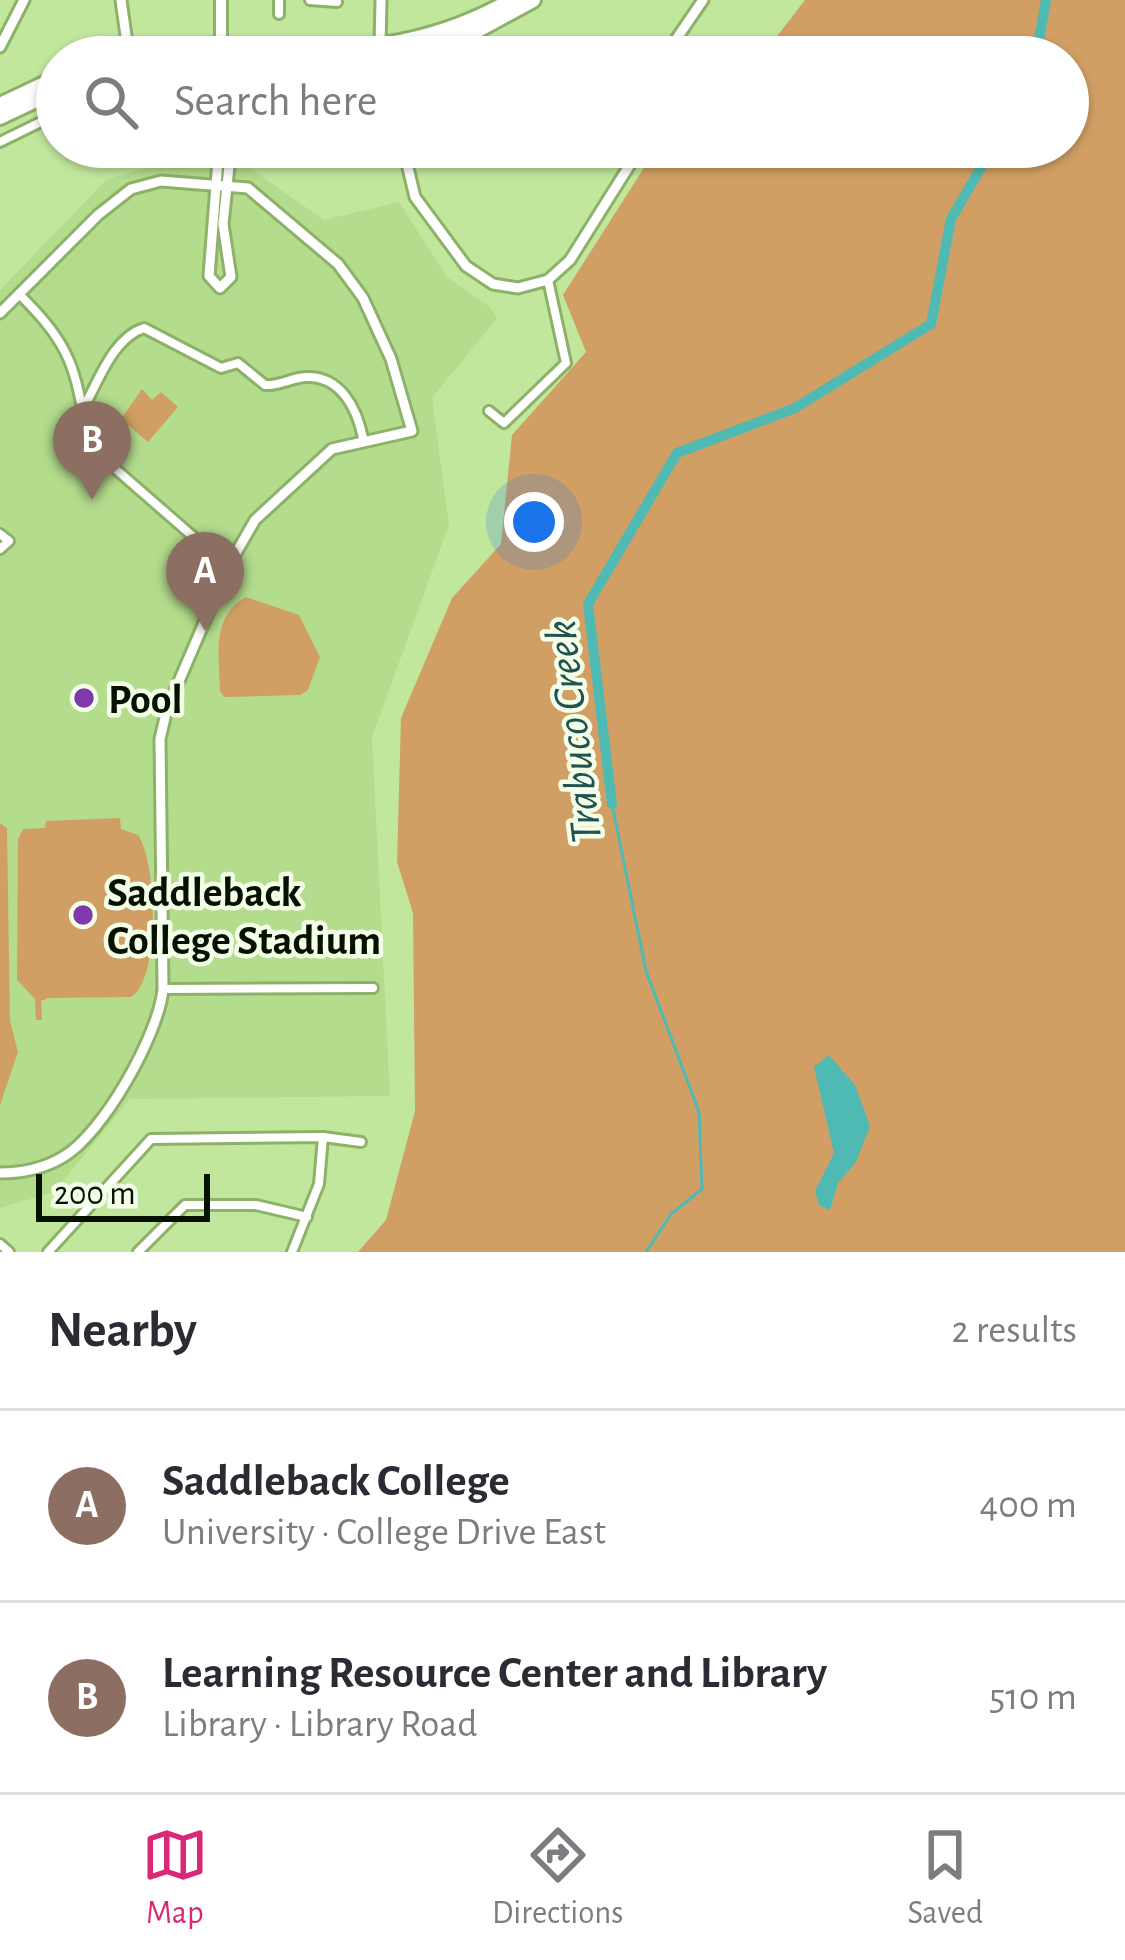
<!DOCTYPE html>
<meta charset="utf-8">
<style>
body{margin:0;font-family:"Alegreya Sans",sans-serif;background:#f7f7f7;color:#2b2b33}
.scale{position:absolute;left:36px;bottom:30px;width:174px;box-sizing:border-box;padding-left:12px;border:6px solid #061100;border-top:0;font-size:33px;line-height:42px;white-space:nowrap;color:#061100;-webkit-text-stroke:9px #f2fee8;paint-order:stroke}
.you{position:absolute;left:534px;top:522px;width:42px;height:42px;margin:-30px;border:9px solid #fff;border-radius:50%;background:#1a73e8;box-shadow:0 0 0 18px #1a73e833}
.badge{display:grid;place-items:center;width:78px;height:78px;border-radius:50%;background:#db2777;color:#fff;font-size:39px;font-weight:700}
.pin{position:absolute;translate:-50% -99px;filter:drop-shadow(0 3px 6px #0008)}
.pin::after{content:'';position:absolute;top:63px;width:42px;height:36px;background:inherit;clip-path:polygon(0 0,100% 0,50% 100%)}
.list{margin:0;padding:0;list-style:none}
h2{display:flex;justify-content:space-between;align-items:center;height:156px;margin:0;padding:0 48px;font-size:51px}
h2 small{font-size:39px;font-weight:400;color:#7c7c81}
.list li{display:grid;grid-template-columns:78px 1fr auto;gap:36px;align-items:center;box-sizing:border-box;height:192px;padding:0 48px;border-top:3px solid #e1e1e2}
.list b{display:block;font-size:45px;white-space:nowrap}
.list p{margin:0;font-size:39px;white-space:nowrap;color:#7c7c81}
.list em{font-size:39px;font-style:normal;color:#7c7c81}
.icon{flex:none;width:66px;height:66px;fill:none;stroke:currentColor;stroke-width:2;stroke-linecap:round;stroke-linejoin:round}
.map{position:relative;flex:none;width:1125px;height:1252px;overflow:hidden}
.search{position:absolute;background:#fff;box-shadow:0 3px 9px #0004;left:36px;right:36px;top:36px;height:132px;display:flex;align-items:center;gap:30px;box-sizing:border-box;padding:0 42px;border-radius:66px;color:#7c7c81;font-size:45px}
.sheet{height:540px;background:#fff}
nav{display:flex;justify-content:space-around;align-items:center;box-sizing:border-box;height:168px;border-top:3px solid #e1e1e2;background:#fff;font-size:33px;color:#7c7c81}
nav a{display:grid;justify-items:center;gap:6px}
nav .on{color:#db2777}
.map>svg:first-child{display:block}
.built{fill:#b3dc8c}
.green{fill:#d19f64}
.water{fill:#4fbab4}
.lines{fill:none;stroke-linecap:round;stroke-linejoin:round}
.stream{stroke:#4fbab4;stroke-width:3}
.river{stroke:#4fbab4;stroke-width:10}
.minor-casing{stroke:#8db169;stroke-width:14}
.tertiary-casing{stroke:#8db169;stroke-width:15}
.secondary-casing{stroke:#8db169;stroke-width:16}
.primary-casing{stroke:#8db169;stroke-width:20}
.minor{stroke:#fff;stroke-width:8}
.tertiary{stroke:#fff;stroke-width:9}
.secondary{stroke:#fff;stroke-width:10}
.primary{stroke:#fff;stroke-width:14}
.poi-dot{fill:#8138ab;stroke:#f2fee8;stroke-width:4.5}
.labels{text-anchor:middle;stroke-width:9;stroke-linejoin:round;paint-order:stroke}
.poi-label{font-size:42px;font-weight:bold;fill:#061100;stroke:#f2fee8;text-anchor:start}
.water-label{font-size:45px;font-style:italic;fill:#22514e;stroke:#f2fee8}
</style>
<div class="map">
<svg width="1125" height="1252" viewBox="0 0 1125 1252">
<rect width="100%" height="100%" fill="#c1e79d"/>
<path class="built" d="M 212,147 L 245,147 L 247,166 L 324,220 L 399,202 L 447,277 L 490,307 L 497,318 L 432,398 L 449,525 L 372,737 L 390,1096 L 130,1099 L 54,1192 L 0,1208 L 0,290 L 107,179 L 166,163 L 210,162 Z"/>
<g class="green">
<path d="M 805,0 L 1125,0 L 1125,1252 L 358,1252 L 386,1220 L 415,1111 L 413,913 L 397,862 L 401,718 L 452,598 L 501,544 L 512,435 L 586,352 L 563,295 L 656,149 L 1068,147 L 1068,57 L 761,57 Z"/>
<path d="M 142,389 L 152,400 L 161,392 L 178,407 L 148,442 L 121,419 Z"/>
<path d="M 246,597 L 299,615 L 320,657 L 308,690 L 300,695 L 224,697 L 220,691 C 219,656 211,616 246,597 Z"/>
<path d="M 120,818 L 121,829 L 138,835 C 157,863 161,978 131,997 L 48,998 L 41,1001 L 42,1020 L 36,1020 L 35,999 L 17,980 L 18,839 L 23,829 L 45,828 L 46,821 Z"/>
<path d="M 0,823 L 7,828 L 10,1021 L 18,1052 L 0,1105 Z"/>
</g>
<path class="water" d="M 829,1055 L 855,1085 L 870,1126 L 856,1162 L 838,1183 L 830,1210 L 819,1205 L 815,1191 L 834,1153 L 814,1067 Z"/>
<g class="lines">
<path class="stream" d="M 612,804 L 646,971 L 699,1112 L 702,1189 L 671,1214 L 646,1252"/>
<g class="river">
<path d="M 1036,57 L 1046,0"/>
<path d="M 612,804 L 588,604 L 677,453 L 795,408 L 931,324 L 951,219 L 993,147"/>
</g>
<defs>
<g id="minor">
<path d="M 310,0 L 337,2"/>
<path d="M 279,14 L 279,0"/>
<path d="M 0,142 L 57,114"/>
<path d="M 19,294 C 74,348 76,371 88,445 L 228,567"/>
<path d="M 82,410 C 98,384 112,338 144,328 L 221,368 L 238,363 L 265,385 C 280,386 291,378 305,377 C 341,375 357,409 363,438"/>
<path d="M 489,411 L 504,423 L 566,363 L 548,280"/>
<path d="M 0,534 L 9,541 L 0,549"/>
<path d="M 163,989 L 373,988"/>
<path d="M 0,1244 L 9,1252"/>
<path d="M 48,1252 L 151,1139 L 323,1137 L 361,1142"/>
<path d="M 138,1252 L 185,1205 L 256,1205 L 307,1217"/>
<path d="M 292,1252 L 319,1184 L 323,1137"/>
</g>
<g id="tertiary">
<path d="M 121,0 L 129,57"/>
<path d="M 380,46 L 381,0"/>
<path d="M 0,47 L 24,0"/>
<path d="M 664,57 L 703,0"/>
<path d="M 219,147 L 209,276 L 220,288 L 231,277 L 223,224 L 231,147"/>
<path d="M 403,147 L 415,197 L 466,266 L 493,284 L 518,288 L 548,280 L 570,260 L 641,147"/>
<path d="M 0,313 L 98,215 L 131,189 L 161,181 L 248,188 L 338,264 L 363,298 L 391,359 L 412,431 L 332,449 L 255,520 L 228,567 L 167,709 L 160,739 L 163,989 C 159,1034 103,1134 63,1157 C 43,1169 23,1173 0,1173"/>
</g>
<path id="secondary" d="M 221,0 L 221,57"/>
<g id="primary">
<path d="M 137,57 C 278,36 377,77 512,0"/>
<path d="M 387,57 L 461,39 L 533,0"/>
<path d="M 0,105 L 57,78"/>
<path d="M 0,117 L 57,90"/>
</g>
</defs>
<use href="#minor" class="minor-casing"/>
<use href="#tertiary" class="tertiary-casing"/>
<use href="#secondary" class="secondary-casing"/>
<use href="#primary" class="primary-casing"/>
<use href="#minor" class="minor"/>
<use href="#tertiary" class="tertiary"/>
<use href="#secondary" class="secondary"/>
<use href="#primary" class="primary"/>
</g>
<g class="poi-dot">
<circle cx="84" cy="698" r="12"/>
<circle cx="83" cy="915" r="12"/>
</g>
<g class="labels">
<g class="poi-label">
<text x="108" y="713">Pool</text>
<text x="107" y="906">Saddleback<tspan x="107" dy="48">College Stadium</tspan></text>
</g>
<g class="water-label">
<text transform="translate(572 732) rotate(-97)" y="16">Trabuco Creek</text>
</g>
</g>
</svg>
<div class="scale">200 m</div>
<div class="you"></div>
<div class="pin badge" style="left:205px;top:631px;background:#8d6e63">A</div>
<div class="pin badge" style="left:92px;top:500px;background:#8d6e63">B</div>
<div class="search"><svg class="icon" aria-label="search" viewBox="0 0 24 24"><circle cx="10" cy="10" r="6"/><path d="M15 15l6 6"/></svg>Search here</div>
</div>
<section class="sheet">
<h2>Nearby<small>2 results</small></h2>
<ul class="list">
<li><span class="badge" style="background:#8d6e63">A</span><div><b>Saddleback College</b><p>University · College Drive East</p></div><em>400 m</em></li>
<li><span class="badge" style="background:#8d6e63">B</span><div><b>Learning Resource Center and Library</b><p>Library · Library Road</p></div><em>510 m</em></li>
</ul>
</section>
<nav>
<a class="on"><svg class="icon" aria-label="map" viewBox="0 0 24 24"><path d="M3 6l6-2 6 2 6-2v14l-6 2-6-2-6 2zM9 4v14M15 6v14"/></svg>Map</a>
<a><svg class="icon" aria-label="directions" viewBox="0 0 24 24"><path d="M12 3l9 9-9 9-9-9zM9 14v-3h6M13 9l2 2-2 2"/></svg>Directions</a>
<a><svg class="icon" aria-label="saved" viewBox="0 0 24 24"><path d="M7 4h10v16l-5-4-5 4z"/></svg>Saved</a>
</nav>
